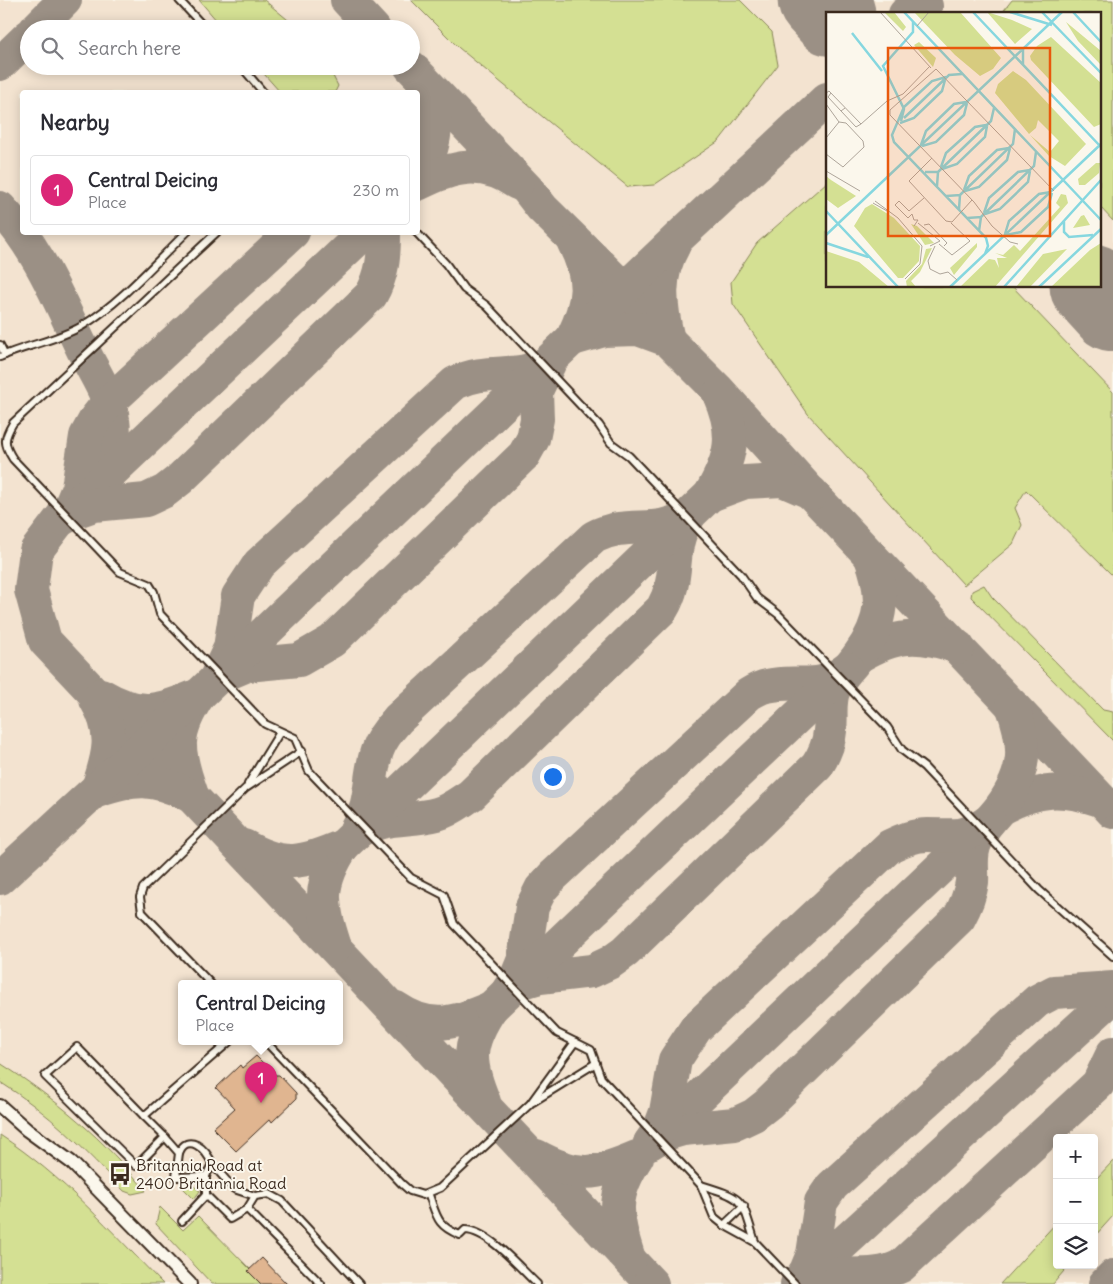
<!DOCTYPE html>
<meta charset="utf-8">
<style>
body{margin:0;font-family:Delius,sans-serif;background:#f7f7f7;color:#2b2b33}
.controls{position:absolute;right:15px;bottom:15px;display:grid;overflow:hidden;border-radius:5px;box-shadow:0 2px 12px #0003}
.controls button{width:45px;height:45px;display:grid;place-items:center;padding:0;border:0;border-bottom:1px solid #e1e1e2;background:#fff;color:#2b2b33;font:25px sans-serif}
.you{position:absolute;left:552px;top:776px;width:18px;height:18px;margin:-12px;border:4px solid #fff;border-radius:50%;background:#1a73e8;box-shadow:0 0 0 8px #1a73e833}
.badge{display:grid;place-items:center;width:32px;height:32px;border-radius:50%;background:#db2777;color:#fff;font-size:16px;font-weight:700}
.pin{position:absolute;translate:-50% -41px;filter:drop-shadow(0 1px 2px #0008)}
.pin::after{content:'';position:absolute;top:26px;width:18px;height:15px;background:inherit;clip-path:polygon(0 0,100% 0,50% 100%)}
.popup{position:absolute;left:178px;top:980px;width:165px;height:65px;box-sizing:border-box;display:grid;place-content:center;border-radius:5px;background:#fff;filter:drop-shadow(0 1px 4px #0005);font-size:16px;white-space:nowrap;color:#7c7c81}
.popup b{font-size:19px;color:#2b2b33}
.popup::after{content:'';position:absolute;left:50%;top:100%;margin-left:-10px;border:10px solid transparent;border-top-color:#fff}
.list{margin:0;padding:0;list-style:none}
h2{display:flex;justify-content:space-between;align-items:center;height:65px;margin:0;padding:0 20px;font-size:21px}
h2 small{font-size:16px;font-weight:400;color:#7c7c81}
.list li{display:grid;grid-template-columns:32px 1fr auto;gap:15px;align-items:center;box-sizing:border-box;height:70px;margin:0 10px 10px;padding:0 10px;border:1px solid #e1e1e2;border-radius:5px}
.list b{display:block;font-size:19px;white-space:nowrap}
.list p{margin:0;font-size:16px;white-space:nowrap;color:#7c7c81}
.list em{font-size:16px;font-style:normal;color:#7c7c81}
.icon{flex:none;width:28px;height:28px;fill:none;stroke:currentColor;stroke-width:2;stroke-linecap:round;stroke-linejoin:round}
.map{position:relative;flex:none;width:1113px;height:1284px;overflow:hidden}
.search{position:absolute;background:#fff;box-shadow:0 2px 12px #0003;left:20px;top:20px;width:400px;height:55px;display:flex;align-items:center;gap:12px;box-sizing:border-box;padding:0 18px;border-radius:28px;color:#7c7c81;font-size:19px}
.panel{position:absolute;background:#fff;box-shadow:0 2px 12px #0003;left:20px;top:90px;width:400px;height:145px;border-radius:5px}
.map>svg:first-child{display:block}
.built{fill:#f3e3d0;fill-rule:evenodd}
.green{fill:#d4e093;stroke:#888558}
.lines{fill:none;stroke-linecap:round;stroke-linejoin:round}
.taxiway{stroke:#9b9085;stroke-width:34}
.runway{stroke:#9b9085;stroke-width:85}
.building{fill:#e0b590;stroke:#3b2a1e}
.lane-casing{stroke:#3b2a1e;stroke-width:10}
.street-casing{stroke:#3b2a1e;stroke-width:16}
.lane{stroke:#fbf7ec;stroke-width:6}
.street{stroke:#fbf7ec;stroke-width:12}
.labels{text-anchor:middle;stroke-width:4;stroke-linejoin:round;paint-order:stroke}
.poi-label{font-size:16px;fill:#3b2a1e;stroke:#fbf7ec;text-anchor:start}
.inset-river{fill:none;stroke:#86d7df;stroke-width:2.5}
.inset-road{fill:none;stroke:#aea59a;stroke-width:1}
.view{fill:#e8590c;fill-opacity:0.15;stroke:#e8590c;stroke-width:2.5}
.inset-edge{fill:none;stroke:#3b2a1e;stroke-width:2.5}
</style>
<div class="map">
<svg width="1113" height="1284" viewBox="0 0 1113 1284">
<rect width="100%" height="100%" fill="#fbf7ec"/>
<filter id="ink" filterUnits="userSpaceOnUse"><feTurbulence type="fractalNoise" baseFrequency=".02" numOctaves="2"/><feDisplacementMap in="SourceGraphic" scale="10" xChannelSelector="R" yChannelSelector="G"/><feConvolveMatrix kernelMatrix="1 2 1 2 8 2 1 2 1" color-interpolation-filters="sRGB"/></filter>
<g filter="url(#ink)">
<path class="built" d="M 0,0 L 1113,0 L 1113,1284 L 0,1284 ZM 827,14 L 1099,14 L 1099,286 L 827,286 ZM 29,29 L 411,29 L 411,66 L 29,66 ZM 22,92 L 418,92 L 418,232 L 22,232 ZM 182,984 L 340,984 L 340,1042 L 182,1042 ZM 1057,1138 L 1094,1138 L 1094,1265 L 1057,1265 Z"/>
<g class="green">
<path d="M 199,0 L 264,0 L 299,29 L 224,29 Z"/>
<path d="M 411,0 L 740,0 L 772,32 L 778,65 L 719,141 L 654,185 L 628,187 L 459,48 Z"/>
<path d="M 1012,0 L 1113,0 L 1113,221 L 1099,206 L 1099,14 L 1001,14 Z"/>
<path d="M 257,66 L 328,66 L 338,86 L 335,92 L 280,92 Z"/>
<path d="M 827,182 L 827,286 L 1012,286 L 1113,392 L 1113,576 L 1026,490 L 1015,508 L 1022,525 L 1013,544 L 964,585 L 808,414 L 733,304 L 731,282 L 757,243 Z"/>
<path d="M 984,585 L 992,597 L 1103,710 L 1113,712 L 1113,741 L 971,597 L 972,591 Z"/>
<path d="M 0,1063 C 55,1098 105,1140 146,1191 L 132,1194 L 124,1191 C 86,1150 48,1112 0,1082 Z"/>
<path d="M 0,1135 C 63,1176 111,1231 163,1284 L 0,1284 Z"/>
<path d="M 1113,1161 L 1113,1216 L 1094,1237 L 1094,1181 Z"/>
<path d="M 190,1183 L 200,1191 L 194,1199 L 182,1187 Z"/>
<path d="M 160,1207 L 183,1230 L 198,1216 L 250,1269 L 248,1271 L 261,1284 L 212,1284 L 156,1224 Z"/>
<path d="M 1057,1222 L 1057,1265 L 1069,1265 L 1053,1284 L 1000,1284 Z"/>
</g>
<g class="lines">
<g class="taxiway">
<path d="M 347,0 L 374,29"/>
<path d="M 820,0 L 854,14"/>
<path d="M 905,14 L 926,6 L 923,14"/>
<path d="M 36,29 L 65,0"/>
<path d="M 0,64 L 29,36"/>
<path d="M 410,66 L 528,190 L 542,208 L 625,290 L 668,340 L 717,389 L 812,494 L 1113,812"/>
<path d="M 418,182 C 435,146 443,120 423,83"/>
<path d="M 418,184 C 453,166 482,159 517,183"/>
<path d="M 0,208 C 40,249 61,306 86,356 C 96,376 111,398 113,420 C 116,443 111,462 98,481"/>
<path d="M 293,232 L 107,404 L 96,418 L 86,436 L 78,488 L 71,505 L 36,551 L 31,590 L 45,641 L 652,1284"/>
<path d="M 573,337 C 590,302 592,278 574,243"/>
<path d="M 573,339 L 604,330 L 638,329 L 668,340 C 660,306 656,276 674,245"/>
<path d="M 710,495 L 745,482 L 782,480 L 812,493"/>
<path d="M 69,512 L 365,232"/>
<path d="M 62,519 L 77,511 L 94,505 L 146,500 L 165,491 L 179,480 L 371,295 C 383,274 384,256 384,232"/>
<path d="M 859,656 C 896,634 918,633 958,647"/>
<path d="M 218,673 L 230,648 L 238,596 L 259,564 L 455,383 C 490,366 514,381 548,363"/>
<path d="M 221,676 L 247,665 L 299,660 L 332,641 L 524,455 L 533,439 L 537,419 L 536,391 L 549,364"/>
<path d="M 101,695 C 140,718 159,712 199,695 C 174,733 176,750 191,792"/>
<path d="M 96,700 C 116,733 109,756 97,791 C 135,778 153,777 189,795"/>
<path d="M 1001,808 C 1039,788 1062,787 1103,801"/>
<path d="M 357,827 C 373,803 368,777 377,751 C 381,739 390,728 398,719 L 594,537 C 629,519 653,536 686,517"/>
<path d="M 360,830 C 385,816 410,821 437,814 C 449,811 460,802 471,795 L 662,609 C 682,575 667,550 688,518"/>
<path d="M 244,846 C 284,869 303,863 343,846 C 317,886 321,903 335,947"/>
<path d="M 343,846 L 710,495 C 732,457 737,435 719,394"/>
<path d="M 0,878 L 199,695 L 680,236 L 827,99"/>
<path d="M 508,991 L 523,982 L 540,977 L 592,971 L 611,962 L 625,952 L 817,766 C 824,755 829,744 830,731 C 832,716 828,703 834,689 C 840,676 851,667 859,655 C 884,621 885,593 870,555"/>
<path d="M 508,991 L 517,976 L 524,959 L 532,907 L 541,889 L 553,876 L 749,694 C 754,691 761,687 767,686 C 799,678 817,693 847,669"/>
<path d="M 396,1008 C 431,1032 456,1023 491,1008 C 467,1044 467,1062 484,1102"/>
<path d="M 491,1008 L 840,676"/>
<path d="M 657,1137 L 981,829"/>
<path d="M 650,1143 L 666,1134 L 683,1129 L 735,1124 L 754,1115 L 768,1104 L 959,918 C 965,907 970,896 972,882 C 973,868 969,855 976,841 C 982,827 993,818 1001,807 C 1027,771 1027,746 1012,705"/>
<path d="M 650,1143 L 660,1128 L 666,1112 L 675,1060 L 696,1028 L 890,846 C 903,840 914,835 928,835 C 956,835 964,839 989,821"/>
<path d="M 536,1156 C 578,1179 595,1175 637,1157 C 611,1197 615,1215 629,1259"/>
<path d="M 803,1280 L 1113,997"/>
<path d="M 800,1283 C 835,1266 867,1283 901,1266 L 1098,1084 L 1113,1053"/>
<path d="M 797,1284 L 806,1271 L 813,1254 L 821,1202 L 832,1186 L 1037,1001 L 1054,992 L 1113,988"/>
<path d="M 1105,1284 L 1113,1276"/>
</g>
<g class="runway">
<path d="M 820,0 L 833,14"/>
<path d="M 1092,286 L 1113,309"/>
</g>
</g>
<g class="building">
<path d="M 256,1056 L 275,1075 L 279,1075 L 296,1093 L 296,1099 L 272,1122 L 270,1119 L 236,1151 L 213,1128 L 235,1108 L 216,1088 L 240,1065 L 242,1068 Z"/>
<path d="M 262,1258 L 287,1284 L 261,1284 L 248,1271 Z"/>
</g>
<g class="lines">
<defs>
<g id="lane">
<path d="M 179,0 L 206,29"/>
<path d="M 241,66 L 263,92"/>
<path d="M 217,232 L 13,423 C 4,438 3,444 13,459 L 120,572 L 149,584 L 154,592 L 160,614 L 265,724 L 295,738 L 309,771 L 411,878 L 444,895 L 454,924 L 557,1033 L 591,1050 L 601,1078 L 701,1185 L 714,1217 L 724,1225 L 755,1242 L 795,1284"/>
<path d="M 416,232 L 446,264 L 464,289 L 487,306 L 599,425 L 611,443 L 629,456 L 741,575 L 757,598 L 778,614 L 887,727 L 902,750 L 924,767 L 1039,890 L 1113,956"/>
<path d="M 0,345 L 5,355"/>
<path d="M 0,357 C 26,345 56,341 82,326 C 121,302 154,264 187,232"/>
<path d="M 248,784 L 280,732"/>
<path d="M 211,984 L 142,912 L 140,897 L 143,888 L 246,788 L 302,751"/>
<path d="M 266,1042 L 402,1184 L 410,1191 L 423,1195 L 440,1188 L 530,1104 L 575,1042"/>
<path d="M 533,1102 L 596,1063"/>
<path d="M 144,1116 L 165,1137"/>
<path d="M 179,1153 C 187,1132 207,1149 212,1164 L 206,1176"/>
<path d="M 212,1164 L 234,1189 L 255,1196"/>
<path d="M 701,1185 C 746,1199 741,1198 755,1242"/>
<path d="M 206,1195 L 230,1219 L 247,1209 L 321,1284"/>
<path d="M 429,1195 C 437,1217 437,1226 460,1235 L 465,1230 C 488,1230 520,1268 537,1284"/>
<path d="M 247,1209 L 255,1196 L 269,1194 L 282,1201 L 359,1284"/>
<path d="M 182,1221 L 206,1195 L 206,1176 L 176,1177 L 179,1153 L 165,1137 L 136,1166 L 45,1076 L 77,1047 L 144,1116 L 229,1042"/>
<path d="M 724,1225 L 744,1206"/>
</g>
<path id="street" d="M 0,1106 L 27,1130 L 71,1162 L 190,1284"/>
</defs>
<use href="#lane" class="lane-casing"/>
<use href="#street" class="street-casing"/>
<use href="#lane" class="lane"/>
<use href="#street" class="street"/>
</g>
</g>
<defs>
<symbol id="bus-bare" viewBox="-9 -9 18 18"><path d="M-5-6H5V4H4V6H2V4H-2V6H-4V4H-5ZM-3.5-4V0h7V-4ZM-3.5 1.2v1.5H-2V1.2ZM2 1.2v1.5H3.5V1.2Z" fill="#3b2a1e" stroke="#fbf7ec" stroke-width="2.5" paint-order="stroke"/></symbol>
</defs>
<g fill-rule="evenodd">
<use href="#bus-bare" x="104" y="1158" width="32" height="32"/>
</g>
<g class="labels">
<g class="poi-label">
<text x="136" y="1171">Britannia Road at<tspan x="136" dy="18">2400 Britannia Road</tspan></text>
</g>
</g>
<g transform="translate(826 12)">
<rect width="275" height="275" fill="#fbf7ec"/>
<path d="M 58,0 L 68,0 L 80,15 L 77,19 ZM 88,0 L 134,0 L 175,46 L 167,57 L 154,64 L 129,43 ZM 161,0 L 186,8 L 206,17 L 189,32 ZM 240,10 L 275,39 L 275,53 L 252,29 ZM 225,25 L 275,71 L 275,112 L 268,115 L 205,48 L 204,44 L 211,34 ZM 93,30 L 110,46 L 107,55 L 88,33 ZM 187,59 L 200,68 L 260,132 L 239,154 L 223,144 L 204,123 L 224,140 L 233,129 L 212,108 L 210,116 L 203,122 L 169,81 L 172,72 ZM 270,151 L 274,151 L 273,161 L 259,173 L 253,173 L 252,167 ZM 0,164 L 5,168 L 30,184 L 12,196 L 0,187 ZM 235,182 L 240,183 L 242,191 L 169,275 L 134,275 L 163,247 L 169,248 L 173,256 L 171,246 L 181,246 L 169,241 L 177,243 L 188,233 L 194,239 L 234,195 L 230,191 ZM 46,192 L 68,206 L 94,234 L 93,249 L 77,266 L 72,266 L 28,214 L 39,196 ZM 258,203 L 264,213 L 247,216 L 255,204 ZM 85,212 L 91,214 L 108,231 L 99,233 ZM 151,231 L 151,235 L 128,263 L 124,256 ZM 275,231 L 274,275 L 225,275 L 264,238 ZM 106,236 L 94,260 L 85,269 L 90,275 L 81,275 L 80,269 L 96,252 L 100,237 ZM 241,237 L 204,275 L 190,275 L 217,242 ZM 0,239 L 33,250 L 63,275 L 0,275 Z" fill="#d4e093"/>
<path class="inset-river" d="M 78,0 L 275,208M 147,0 L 275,135M 184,0 L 226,13M 216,0 L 275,61M 247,0 L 275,30M 26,21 L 56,59M 182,36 L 197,37 L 197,53M 120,65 L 106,69 L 78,95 L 66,123 L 68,130 L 160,226 L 162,234 L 159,242M 78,106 L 123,63 L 136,62M 75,109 L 78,97 L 57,54 L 87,20 L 87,10M 74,111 L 88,106 L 116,79 L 119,68M 95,133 L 100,119 L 128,92 L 140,90M 96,134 L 110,130 L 138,103 L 141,91M 115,155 L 120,141 L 149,115 L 160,113M 116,157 L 131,152 L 159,125 L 161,114M 99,160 L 112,160 L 111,174M 112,160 L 165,109 L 168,96M 138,178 L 143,164 L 171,138 L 183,136M 139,179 L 153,175 L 181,148 L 184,136M 134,183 L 187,132 L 189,117M 120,184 L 134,183 L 133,197M 0,199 L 72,275M 158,201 L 163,186 L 192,160 L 204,158M 159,202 L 174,197 L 202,170 L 204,159M 155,205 L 208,154 L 210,140M 141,206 L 155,205 L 153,219M 238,208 L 238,220 L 243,225 L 267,223M 179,222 L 183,209 L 213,182 L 225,180M 0,223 L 236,0M 180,223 L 195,220 L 222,195 L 226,181M 0,231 L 42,245M 124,275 L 275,132M 178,275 L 275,168M 213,275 L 275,217"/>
<path class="inset-road" d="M 54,0 L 105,56M 91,14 L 103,0M 0,81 L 3,79 L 35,112 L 61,89 L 77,82 L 104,54M 5,81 L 2,85 L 15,99 L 19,96M 0,92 L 13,110 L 0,126M 15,99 L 30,115 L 35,112M 0,142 L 17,155 L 38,135 L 37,129 L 20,111 L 13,110M 106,146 L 83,169 L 120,209 L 126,210 L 146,188M 0,159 L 34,179M 49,189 L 72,206 L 96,234 L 94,252 L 79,267M 47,191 L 61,199M 92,211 L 114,229 L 104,234M 98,213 L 103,212 L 121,231 L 118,234M 88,214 L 92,208 L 88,208 L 86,202 L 82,206 L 69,193 L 73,189 L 83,199 L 98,186M 113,232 L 126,243 L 144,229 L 125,211M 192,232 L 184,230 L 166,214 L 148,190 L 64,103 L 64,98 L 110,57 L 228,179M 109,234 L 102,249 L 104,257 L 114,262 L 122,260 L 131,268"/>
<path class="view" d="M 62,36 L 224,36 L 224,224 L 62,224 Z"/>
<rect width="275" height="275" class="inset-edge"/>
</g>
</svg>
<div class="controls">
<button>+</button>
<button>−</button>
<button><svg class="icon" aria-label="layers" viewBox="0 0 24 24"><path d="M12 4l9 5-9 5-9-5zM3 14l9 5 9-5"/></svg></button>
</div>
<div class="you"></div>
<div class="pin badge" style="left:261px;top:1103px">1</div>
<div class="popup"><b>Central Deicing</b>Place</div>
<div class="search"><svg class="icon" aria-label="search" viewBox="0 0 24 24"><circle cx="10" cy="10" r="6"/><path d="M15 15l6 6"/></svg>Search here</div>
<section class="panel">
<h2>Nearby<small></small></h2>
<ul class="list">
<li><span class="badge">1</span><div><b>Central Deicing</b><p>Place</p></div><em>230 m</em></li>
</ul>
</section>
</div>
